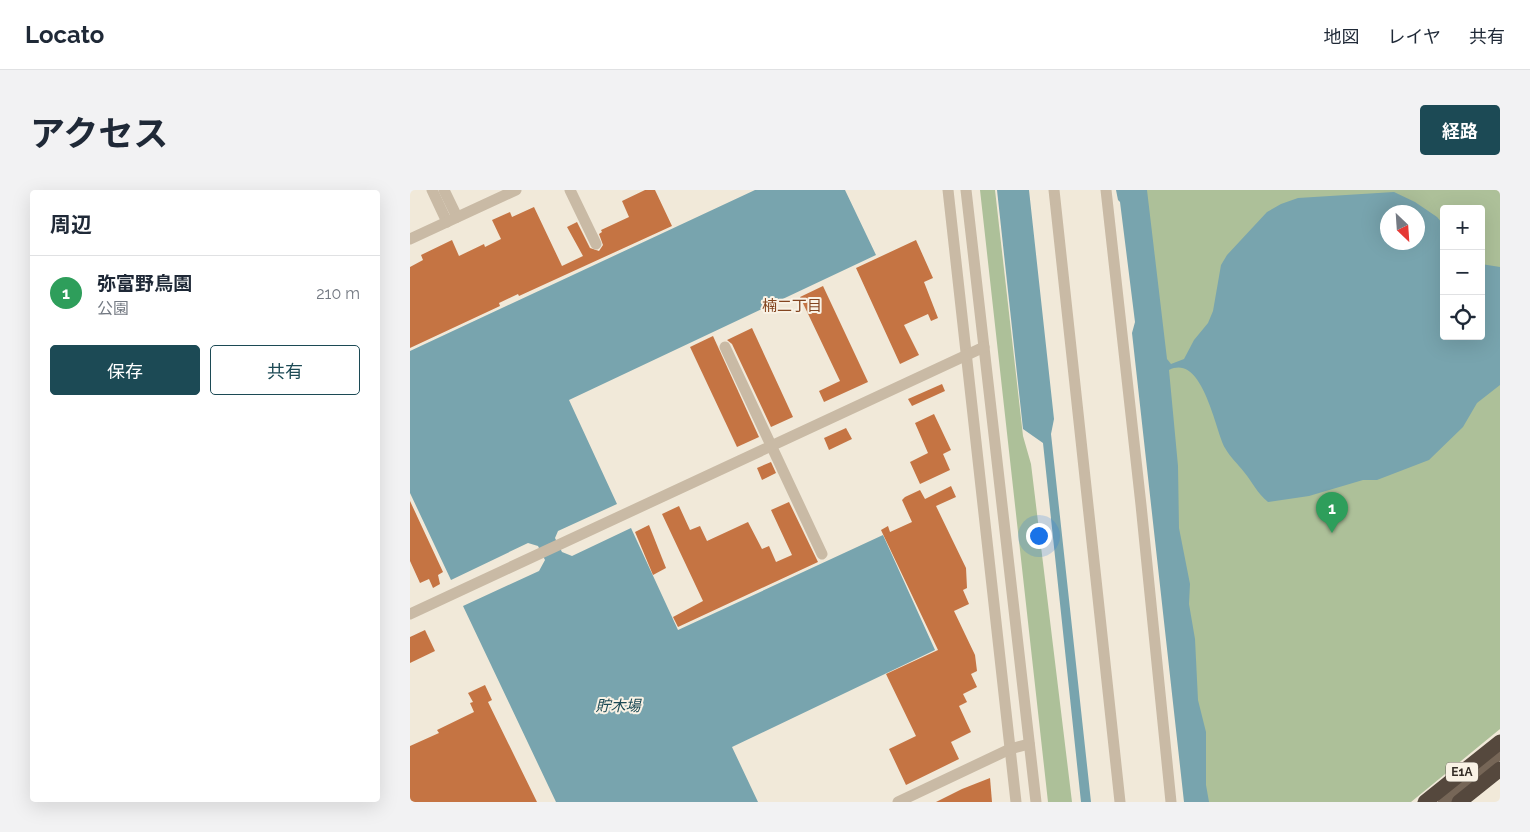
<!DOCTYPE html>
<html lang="ja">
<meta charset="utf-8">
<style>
body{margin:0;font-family:Raleway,"Noto Sans JP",sans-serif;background:#f2f2f3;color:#1f2937}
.controls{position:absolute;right:15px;top:15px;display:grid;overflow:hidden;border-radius:5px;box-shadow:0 5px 20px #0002}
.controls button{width:45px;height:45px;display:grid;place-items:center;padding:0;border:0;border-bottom:1px solid #e0e1e3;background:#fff;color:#1f2937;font:25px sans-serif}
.compass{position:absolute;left:970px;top:15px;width:45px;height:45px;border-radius:50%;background:#fff;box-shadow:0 5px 20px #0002;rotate:155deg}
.you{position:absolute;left:628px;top:345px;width:18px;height:18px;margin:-12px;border:4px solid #fff;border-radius:50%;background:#1a73e8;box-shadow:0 0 0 8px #1a73e833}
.badge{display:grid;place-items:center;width:32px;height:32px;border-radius:50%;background:#1c4a55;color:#fff;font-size:16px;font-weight:700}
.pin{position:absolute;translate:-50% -41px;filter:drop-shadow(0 1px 2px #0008)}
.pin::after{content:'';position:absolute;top:26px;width:18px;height:15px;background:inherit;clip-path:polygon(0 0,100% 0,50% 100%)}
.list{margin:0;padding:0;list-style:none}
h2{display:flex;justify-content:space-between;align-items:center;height:65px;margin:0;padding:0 20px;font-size:21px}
h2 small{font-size:16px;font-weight:400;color:#747a83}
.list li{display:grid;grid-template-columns:32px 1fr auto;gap:15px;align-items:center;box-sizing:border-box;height:75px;padding:0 20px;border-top:1px solid #e0e1e3}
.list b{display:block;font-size:19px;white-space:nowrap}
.list p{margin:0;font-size:16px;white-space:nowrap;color:#747a83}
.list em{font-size:16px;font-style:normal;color:#747a83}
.actions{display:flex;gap:10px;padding:15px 20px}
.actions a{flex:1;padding:11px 0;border:1px solid #1c4a55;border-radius:5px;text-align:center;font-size:18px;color:#1c4a55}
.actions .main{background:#1c4a55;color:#fff}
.icon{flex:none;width:28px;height:28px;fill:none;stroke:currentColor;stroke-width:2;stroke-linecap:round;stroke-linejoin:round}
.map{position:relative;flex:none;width:1090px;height:612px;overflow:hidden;border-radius:5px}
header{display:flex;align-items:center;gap:30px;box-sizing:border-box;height:70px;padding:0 25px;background:#fff;border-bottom:1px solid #e0e1e3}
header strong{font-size:24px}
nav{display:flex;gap:28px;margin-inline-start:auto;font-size:18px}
.intro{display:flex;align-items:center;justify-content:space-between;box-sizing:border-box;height:120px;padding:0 30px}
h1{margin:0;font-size:35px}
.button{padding:12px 22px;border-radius:5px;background:#1c4a55;color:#fff;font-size:18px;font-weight:700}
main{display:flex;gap:30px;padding:0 30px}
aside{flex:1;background:#fff;border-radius:5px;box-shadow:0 5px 20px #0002}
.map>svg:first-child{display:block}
.green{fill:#adc099;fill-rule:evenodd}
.water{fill:#78a4ae;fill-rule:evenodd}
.building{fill:#c57443}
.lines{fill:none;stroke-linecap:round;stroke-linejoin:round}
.minor{stroke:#c9baa5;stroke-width:11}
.major{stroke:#766657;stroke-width:12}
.highway{stroke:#55483d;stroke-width:15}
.labels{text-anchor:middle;stroke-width:4;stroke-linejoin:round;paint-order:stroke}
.shield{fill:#f9f2e5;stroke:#6f685f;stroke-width:1}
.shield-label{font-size:12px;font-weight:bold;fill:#342d26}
.neighbourhood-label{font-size:15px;fill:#834520;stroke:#f9f2e5}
.water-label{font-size:15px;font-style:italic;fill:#1c4a55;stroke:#f9f2e5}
</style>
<header>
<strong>Locato</strong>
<nav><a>地図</a><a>レイヤ</a><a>共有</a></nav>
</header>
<div class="intro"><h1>アクセス</h1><a class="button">経路</a></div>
<main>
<aside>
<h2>周辺<small></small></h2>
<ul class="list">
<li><span class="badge" style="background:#2e9e5b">1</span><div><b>弥富野鳥園</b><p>公園</p></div><em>210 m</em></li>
</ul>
<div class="actions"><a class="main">保存</a><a>共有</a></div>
</aside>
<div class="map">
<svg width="1090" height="612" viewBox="0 0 1090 612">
<rect width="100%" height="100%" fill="#f1e9d9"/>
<g class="green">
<path d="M 570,0 L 585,0 L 613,246 L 621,274 L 662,612 L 638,612 Z"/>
<path d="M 717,0 L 1090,0 L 1090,539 L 1001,612 L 784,612 ZM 1034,19 L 1071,19 L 1071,146 L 1034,146 ZM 978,22 L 1008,22 L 1008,52 L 978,52 Z"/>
</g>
<g class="water">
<path d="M 345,0 L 435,0 L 466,65 L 159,210 L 207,314 L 148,341 L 145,348 L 152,362 L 162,366 L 221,338 L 268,440 L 473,345 L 525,460 L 322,557 L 348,612 L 146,612 L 53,416 L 129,381 L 135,370 L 128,356 L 118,353 L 41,390 L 0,303 L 0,161 Z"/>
<path d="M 587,0 L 619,0 L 644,229 L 641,244 L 681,612 L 671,612 L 633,253 L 613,239 Z"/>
<path d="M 706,0 L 737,0 L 757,169 L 761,174 L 774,169 L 784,150 L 798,133 L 803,121 L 811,75 L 817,65 L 857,22 L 871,14 L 888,8 L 984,2 L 1005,12 L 1027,27 L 1034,35 L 1034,146 L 1071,146 L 1071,74 L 1090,77 L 1090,195 L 1067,213 L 1053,237 L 1019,270 L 967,290 L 953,290 L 899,306 L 858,312 C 847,303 843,293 834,282 C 828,274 820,267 815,258 C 805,240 793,163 759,180 L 768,276 L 769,338 L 780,394 L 779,414 L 785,449 L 788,510 L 796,542 L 796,595 L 799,612 L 774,612 L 722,143 L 725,132 L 710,12 L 708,10 ZM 1008,22 L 1008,52 L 978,52 L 978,22 Z"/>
</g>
<g class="building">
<path d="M 235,0 L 245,0 L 262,36 L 109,106 L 108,104 L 89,113 L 90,116 L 0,158 L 0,77 L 13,70 L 11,65 L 42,50 L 49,66 L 74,54 L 75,57 L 91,49 L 82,30 L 100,22 L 102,27 L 124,17 L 152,76 L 173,66 L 157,37 L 167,32 L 180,58 L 189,61 L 193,55 L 189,44 L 192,42 L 191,40 L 219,27 L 212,11 Z"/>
<path d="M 506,50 L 523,88 L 514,92 L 528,128 L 521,131 L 518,124 L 494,135 L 509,165 L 490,174 L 446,78 Z"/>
<path d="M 413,96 L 458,192 L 414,212 L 409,201 L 430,191 L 390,107 Z"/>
<path d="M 342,138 L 383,227 L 361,237 L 322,154 L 317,150 Z"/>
<path d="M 303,146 L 349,247 L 327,257 L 280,157 Z"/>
<path d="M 532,194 L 535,201 L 502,216 L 498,209 Z"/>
<path d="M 524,224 L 541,260 L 533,264 L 540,280 L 510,294 L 500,272 L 518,263 L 505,233 Z"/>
<path d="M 436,238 L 442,249 L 419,260 L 414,248 Z"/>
<path d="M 361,272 L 366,283 L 352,290 L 347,278 Z"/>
<path d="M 541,296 L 546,307 L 526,316 L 556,378 L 557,398 L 553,400 L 559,414 L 544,421 L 565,465 L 567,481 L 561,484 L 567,497 L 553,504 L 557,512 L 549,516 L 561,542 L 541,552 L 549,569 L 496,595 L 479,559 L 506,546 L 476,484 L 528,460 L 471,340 L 478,336 L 480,342 L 502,332 L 492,310 L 495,307 L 510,300 L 515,309 Z"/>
<path d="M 0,311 L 33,382 L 28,385 L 30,394 L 23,398 L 19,389 L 10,393 L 0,371 Z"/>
<path d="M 379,312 L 408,372 L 268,437 L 263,427 L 293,411 L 252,324 L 269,316 L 280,340 L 290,336 L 297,351 L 338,332 L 352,359 L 359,356 L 366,372 L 382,365 L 361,320 Z"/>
<path d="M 239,335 L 256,378 L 243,385 L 225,342 Z"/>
<path d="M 15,440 L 25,461 L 0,473 L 0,447 Z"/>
<path d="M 75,495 L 82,510 L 78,512 L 127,612 L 0,612 L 0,556 L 29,543 L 27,540 L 64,522 L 60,513 L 63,512 L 58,503 Z"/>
<path d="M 580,588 L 582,612 L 526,612 L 552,599 Z"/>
</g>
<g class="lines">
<g class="minor">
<path d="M 22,0 L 37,32"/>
<path d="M 34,0 L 47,27"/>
<path d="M 160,0 L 186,54"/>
<path d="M 538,0 L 606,612"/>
<path d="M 556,0 L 626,612"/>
<path d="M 644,0 L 710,612"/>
<path d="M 696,0 L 731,315 L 761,612"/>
<path d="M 0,49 L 106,0"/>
<path d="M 315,157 L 412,364"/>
<path d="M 0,424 L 574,157"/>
<path d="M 488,612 L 600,559 L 619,554"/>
</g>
<path class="major" d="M 1034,612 L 1090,563"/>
<g class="highway">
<path d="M 1015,612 L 1090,552"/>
<path d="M 1049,612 L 1090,579"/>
</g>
</g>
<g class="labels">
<rect class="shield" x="1036" y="572.5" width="32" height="19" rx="4"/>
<g class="shield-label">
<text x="1052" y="586">E1A</text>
</g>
<g class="neighbourhood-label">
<text x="382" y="121">楠二丁目</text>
</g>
<g class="water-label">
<text x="208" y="521">貯木場</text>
</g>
</g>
</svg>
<div class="controls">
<button>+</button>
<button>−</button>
<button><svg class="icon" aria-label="locate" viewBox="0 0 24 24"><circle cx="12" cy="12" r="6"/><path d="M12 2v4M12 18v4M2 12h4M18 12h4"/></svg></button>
</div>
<svg class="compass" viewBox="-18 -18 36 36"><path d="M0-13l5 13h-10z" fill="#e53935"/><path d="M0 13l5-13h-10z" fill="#747a83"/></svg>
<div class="you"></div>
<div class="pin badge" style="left:922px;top:343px;background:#2e9e5b">1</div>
</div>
</main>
